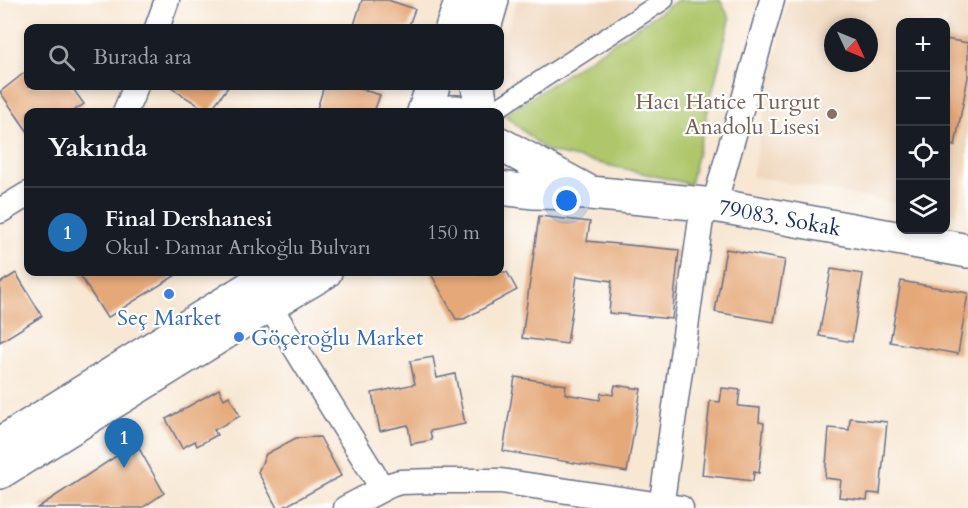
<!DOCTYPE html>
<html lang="tr">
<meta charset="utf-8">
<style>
body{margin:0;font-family:Cardo,serif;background:#20242c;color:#f1f3f6}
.controls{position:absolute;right:18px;top:18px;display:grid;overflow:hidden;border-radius:12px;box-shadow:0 3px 9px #0003}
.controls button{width:54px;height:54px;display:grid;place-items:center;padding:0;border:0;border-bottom:2px solid #363941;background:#171b24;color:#f1f3f6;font:30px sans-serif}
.compass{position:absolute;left:824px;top:18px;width:54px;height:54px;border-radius:50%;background:#171b24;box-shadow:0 3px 9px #0003;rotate:134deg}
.you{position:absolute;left:567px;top:201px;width:21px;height:21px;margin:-15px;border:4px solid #fff;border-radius:50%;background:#1a73e8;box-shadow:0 0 0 9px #1a73e833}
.badge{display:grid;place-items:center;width:39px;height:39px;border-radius:50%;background:#1f6fb2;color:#fff;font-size:20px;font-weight:700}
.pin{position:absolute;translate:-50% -50px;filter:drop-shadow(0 2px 3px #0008)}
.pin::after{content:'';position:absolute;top:32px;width:21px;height:18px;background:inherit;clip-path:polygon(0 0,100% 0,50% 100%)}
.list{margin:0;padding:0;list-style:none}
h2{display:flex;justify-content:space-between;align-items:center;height:78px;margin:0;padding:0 24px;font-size:26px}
h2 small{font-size:20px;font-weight:400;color:#9ea1a6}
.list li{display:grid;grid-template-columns:39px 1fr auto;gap:18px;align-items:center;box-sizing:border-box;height:90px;padding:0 24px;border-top:2px solid #363941}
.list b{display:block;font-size:22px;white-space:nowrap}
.list p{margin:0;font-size:20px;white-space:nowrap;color:#9ea1a6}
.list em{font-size:20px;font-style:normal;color:#9ea1a6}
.icon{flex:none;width:33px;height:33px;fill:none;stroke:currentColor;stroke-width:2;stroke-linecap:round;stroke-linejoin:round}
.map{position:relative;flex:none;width:968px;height:508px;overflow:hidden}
.search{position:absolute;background:#171b24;box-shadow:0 3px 9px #0003;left:24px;top:24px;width:480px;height:66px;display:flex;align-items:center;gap:15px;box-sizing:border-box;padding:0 21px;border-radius:12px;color:#9ea1a6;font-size:22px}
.panel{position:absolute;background:#171b24;box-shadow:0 3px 9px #0003;left:24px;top:108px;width:480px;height:168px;border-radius:12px}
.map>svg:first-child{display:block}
.built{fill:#efd6bb;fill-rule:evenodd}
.green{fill:#afc66b;stroke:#657a64;stroke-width:1.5}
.building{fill:#e5a878}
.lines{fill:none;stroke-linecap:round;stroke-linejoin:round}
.pedestrian-casing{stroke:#686f87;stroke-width:21}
.minor-casing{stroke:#686f87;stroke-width:27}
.secondary-casing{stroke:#686f87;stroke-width:36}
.pedestrian{stroke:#fff;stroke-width:18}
.minor{stroke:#fff;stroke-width:24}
.secondary{stroke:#fff;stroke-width:33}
.education-dot{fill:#8d6e63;stroke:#fff;stroke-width:2}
.shop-dot{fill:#3f7fe0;stroke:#fff;stroke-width:2}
.labels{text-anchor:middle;stroke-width:4.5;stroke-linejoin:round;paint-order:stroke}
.education-label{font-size:22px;fill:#785e54;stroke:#fff;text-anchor:end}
.street-label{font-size:22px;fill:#1b2f5e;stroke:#fff}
.shop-label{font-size:22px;fill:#366cbe;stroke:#fff}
</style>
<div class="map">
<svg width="968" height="508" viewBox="0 0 968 508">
<rect width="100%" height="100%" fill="#fff"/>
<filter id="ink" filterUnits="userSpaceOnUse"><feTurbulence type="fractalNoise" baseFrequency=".0167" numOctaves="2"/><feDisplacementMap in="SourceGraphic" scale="12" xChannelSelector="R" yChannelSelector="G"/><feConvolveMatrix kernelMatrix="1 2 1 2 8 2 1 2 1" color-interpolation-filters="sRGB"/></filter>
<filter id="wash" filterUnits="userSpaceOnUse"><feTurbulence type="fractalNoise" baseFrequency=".008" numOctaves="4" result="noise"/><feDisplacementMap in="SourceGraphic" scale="24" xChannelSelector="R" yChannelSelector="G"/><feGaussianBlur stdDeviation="1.35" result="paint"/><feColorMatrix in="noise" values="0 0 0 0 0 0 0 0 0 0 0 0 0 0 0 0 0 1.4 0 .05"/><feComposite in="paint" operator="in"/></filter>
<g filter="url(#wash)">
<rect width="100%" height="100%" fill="#f7e7d3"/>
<g class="built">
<path d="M 517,0 L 644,0 L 516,89 L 500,63 L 500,52 Z"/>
<path d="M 787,0 L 968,0 L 968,164 L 956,214 L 946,212 L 946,22 L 900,22 L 900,204 L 752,176 ZM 833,27 L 869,27 L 869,63 L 833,63 Z"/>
</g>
<path class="green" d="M 678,0 L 720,0 L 730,19 L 690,184 L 547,151 L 505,115 Z"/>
<g id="blocks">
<g class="building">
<path d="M 362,0 L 388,0 L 415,9 L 408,28 L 353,28 Z"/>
<path d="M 945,39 L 968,43 L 968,77 L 955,146 L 945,145 Z"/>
<path d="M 28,70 L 28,86 L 71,86 L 84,104 L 72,112 L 28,112 L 28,132 L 0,92 Z"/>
<path d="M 168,86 L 229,86 L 209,112 Z"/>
<path d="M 324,86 L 351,86 L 380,95 L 374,112 L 316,112 Z"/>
<path d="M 539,216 L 590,222 L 587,241 L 679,250 L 672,319 L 609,313 L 612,281 L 577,276 L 567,344 L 522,338 Z"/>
<path d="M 726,249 L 785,260 L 774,322 L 715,312 Z"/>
<path d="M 831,269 L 863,274 L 852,342 L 819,336 Z"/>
<path d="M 78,272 L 181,272 L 107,318 Z"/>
<path d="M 430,272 L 507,272 L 517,290 L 464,319 L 456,319 Z"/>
<path d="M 16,273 L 42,316 L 0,342 L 0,283 Z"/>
<path d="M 901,281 L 968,293 L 958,354 L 890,342 Z"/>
<path d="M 433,357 L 437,378 L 455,374 L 465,424 L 430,431 L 432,440 L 411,444 L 408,425 L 380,431 L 372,393 L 415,384 L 410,361 Z"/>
<path d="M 515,377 L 566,385 L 565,394 L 600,400 L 601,393 L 613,395 L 615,385 L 641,389 L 627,472 L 503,451 Z"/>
<path d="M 722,388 L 740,390 L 738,406 L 760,408 L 759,422 L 764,423 L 761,454 L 759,473 L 754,472 L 753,481 L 702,475 L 710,401 L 720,402 Z"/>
<path d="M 219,389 L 224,399 L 229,396 L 240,416 L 214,430 L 217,435 L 197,446 L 195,441 L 182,448 L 166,419 Z"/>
<path d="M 850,418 L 887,422 L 880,494 L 868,493 L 867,500 L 839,497 L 841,480 L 825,478 L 829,428 L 849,430 Z"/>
<path d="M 320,437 L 341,476 L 282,508 L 277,508 L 258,472 L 266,454 L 296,438 Z"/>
<path d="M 136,443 L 164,493 L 142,508 L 37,508 Z"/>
</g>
</g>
</g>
<g filter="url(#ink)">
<use href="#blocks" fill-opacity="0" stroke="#686f87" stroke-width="1.5"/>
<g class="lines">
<defs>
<path id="pedestrian" d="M 498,108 L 664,0"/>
<g id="minor">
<path d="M 157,28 L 167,0"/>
<path d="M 125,112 L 136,86"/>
<path d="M 0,211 L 28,194"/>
<path d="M 269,305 L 382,488"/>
<path d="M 346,508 L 390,485 L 400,482 L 436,481 L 501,481 L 681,508"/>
<path d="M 661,508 L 701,219 L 714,205 L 772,0"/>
</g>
<g id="secondary">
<path d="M 452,28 L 462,0"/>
<path d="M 484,28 L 492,0"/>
<path d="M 478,86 L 482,112"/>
<path d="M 424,112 L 433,86"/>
<path d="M 446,112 L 457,112"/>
<path d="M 500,144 L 585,190"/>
<path id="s1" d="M 500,188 L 532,192 L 590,193 L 714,205 L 968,251"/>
<path d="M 0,444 L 275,272"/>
<path d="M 0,472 L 269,305 L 325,272"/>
</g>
</defs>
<use href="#pedestrian" class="pedestrian-casing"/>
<use href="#minor" class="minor-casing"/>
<use href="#secondary" class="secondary-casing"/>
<use href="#pedestrian" class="pedestrian"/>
<use href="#minor" class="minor"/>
<use href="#secondary" class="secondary"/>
</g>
</g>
<circle class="education-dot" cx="832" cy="114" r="6"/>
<g class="shop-dot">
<circle cx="169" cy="294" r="6"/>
<circle cx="239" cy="337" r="6"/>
</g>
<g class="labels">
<g class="education-label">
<text x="820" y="109">Hacı Hatice Turgut<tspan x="820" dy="25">Anadolu Lisesi</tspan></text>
</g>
<g class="street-label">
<text dy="8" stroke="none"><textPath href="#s1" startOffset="282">79083. Sokak</textPath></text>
</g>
<g class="shop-label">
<text x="169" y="325">Seç Market</text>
<text x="251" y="345" text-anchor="start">Göçeroğlu Market</text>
</g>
</g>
</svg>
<div class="controls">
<button>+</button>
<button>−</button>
<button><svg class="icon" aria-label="locate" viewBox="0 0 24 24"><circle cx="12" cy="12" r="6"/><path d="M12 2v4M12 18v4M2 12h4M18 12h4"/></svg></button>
<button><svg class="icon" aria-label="layers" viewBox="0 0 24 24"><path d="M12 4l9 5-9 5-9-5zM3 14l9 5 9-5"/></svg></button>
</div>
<svg class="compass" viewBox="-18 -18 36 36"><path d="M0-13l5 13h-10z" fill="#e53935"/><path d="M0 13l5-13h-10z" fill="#9ea1a6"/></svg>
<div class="you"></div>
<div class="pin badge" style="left:124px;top:468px">1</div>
<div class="search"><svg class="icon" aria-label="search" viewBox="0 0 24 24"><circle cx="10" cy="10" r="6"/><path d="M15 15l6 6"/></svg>Burada ara</div>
<section class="panel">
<h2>Yakında<small></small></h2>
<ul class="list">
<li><span class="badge">1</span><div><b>Final Dershanesi</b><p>Okul · Damar Arıkoğlu Bulvarı</p></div><em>150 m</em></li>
</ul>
</section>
</div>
